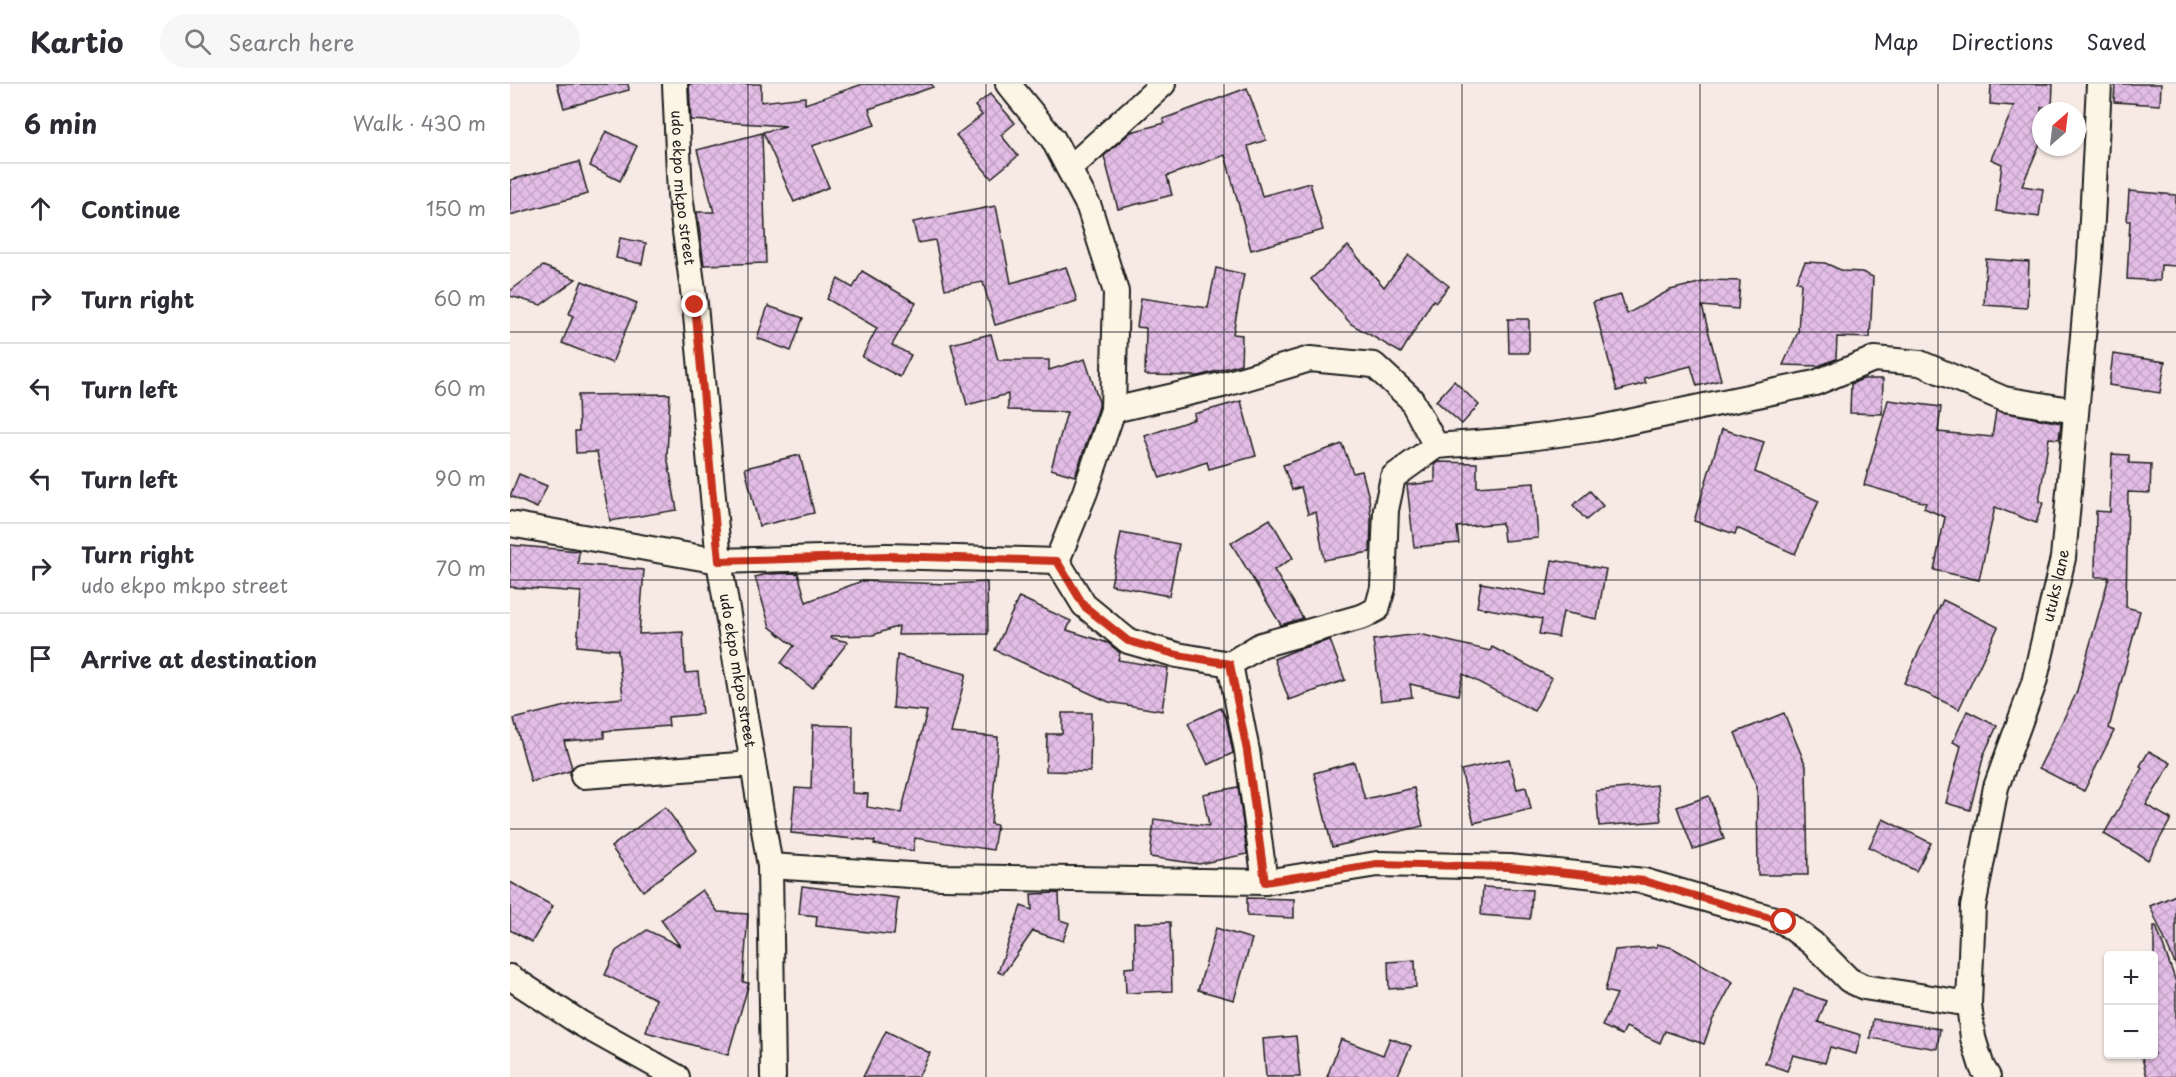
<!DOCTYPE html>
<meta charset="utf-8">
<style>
body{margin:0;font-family:"Playpen Sans",sans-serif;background:#f7f7f7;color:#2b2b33}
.controls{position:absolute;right:18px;bottom:18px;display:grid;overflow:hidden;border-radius:6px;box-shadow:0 2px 4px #0004}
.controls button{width:54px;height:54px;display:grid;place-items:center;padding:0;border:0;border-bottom:2px solid #e1e1e2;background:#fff;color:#2b2b33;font:30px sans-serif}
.compass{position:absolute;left:1522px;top:18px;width:54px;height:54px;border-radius:50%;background:#fff;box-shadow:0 2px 4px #0004;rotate:28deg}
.stop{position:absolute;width:18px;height:18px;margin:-14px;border:4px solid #c8321e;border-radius:50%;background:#fff}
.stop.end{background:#c8321e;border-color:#fff;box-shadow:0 2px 6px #0008}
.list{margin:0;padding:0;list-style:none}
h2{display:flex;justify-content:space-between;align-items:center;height:78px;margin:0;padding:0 24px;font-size:26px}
h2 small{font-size:20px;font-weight:400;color:#7c7c81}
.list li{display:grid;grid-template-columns:39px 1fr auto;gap:18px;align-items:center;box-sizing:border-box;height:90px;padding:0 24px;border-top:2px solid #e1e1e2}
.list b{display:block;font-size:22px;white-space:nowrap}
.list p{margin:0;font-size:20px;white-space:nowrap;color:#7c7c81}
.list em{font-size:20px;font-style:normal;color:#7c7c81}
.icon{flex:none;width:33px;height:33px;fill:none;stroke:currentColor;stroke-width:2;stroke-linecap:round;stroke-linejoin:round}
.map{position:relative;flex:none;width:1666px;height:993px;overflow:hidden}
header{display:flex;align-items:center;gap:36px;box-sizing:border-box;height:84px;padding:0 30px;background:#fff;border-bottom:2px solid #e1e1e2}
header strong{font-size:28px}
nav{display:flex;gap:33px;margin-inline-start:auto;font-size:21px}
.search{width:420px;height:54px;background:#f7f7f7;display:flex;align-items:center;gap:15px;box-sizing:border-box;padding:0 21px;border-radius:33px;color:#7c7c81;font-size:22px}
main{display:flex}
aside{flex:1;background:#fff}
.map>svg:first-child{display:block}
.building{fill:url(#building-cross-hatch);stroke:#1c1c1c;stroke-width:1.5}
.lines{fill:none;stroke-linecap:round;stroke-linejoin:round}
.street-casing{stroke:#1c1c1c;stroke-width:28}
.street{stroke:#fcf5e5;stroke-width:24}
.route{stroke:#c8321e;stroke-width:8}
.grid{fill:none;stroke:#1c1c1c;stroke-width:1.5;stroke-opacity:0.55}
.labels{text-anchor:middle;stroke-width:5;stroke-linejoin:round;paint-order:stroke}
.street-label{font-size:15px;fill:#1c1c1c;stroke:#fcf5e5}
</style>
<header>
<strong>Kartio</strong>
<div class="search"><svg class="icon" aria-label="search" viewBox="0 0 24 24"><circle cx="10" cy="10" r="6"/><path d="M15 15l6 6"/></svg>Search here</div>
<nav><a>Map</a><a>Directions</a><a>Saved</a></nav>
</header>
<main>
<aside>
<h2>6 min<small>Walk · 430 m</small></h2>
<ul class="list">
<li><svg class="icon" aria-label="ahead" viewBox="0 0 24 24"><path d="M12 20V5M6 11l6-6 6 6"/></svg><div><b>Continue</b></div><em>150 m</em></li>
<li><svg class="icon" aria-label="right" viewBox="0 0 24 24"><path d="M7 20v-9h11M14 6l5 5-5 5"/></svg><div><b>Turn right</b></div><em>60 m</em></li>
<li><svg class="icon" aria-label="left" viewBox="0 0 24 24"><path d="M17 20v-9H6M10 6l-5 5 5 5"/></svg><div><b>Turn left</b></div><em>60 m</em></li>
<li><svg class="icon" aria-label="left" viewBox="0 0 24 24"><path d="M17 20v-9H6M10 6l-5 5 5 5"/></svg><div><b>Turn left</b></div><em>90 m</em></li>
<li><svg class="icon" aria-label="right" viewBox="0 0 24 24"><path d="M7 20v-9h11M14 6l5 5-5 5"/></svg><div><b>Turn right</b><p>udo ekpo mkpo street</p></div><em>70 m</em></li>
<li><svg class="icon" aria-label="arrive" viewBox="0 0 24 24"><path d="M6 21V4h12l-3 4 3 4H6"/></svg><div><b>Arrive at destination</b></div></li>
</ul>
</aside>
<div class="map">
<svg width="1666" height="993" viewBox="0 0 1666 993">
<defs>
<pattern id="building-cross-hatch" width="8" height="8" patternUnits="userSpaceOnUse" patternTransform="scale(1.5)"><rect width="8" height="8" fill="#e3bde6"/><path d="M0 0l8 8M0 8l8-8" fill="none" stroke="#c2a2c5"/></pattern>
</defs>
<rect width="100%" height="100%" fill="#f7eae5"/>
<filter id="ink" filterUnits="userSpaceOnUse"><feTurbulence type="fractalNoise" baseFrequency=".0167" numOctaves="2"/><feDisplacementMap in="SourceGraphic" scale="12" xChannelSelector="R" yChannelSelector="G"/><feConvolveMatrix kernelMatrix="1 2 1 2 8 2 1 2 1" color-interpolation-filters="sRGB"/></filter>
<g filter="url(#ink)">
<g class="building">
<path d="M 47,0 L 118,0 L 119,6 L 54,24 Z"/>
<path d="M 179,0 L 251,0 L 251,18 L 295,13 L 295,20 L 353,0 L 422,0 L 423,3 L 359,25 L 365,41 L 302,62 L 319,103 L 284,118 L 253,48 L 276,42 L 181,36 Z"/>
<path d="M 1481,0 L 1543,0 L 1542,24 L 1531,23 L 1531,57 L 1512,102 L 1533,105 L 1529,133 L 1486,127 L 1492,80 L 1481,75 L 1504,22 L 1480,20 Z"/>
<path d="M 1605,0 L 1651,0 L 1650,21 L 1604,18 Z"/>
<path d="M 737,4 L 756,56 L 738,62 L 752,112 L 800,99 L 813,146 L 741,166 L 715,71 L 657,92 L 662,111 L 608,125 L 594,72 L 621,48 L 655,39 L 653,35 Z"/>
<path d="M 480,10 L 505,39 L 491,51 L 508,72 L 481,94 L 446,51 L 472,31 L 465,22 Z"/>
<path d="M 96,47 L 127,62 L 110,97 L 80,82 Z"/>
<path d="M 252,49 L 256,179 L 194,181 L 187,128 L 204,128 L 187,66 Z"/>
<path d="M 69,78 L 78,110 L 0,131 L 0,96 Z"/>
<path d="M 1619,107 L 1666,111 L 1666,182 L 1651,181 L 1650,197 L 1617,195 L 1620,137 L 1617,137 Z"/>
<path d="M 486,122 L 501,199 L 556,183 L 567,217 L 485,241 L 473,198 L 435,205 L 425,156 L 408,159 L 403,138 Z"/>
<path d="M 110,154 L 136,159 L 132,180 L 106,174 Z"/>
<path d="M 838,162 L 874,203 L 899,171 L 939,202 L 926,218 L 923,216 L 891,269 L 841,240 L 801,195 Z"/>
<path d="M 1476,175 L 1519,178 L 1517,224 L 1474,221 Z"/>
<path d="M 1295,178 L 1315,179 L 1333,187 L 1352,188 L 1363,193 L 1360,254 L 1327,253 L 1326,275 L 1308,282 L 1273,281 L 1288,248 L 1291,199 L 1286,197 Z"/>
<path d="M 33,182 L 66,195 L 31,221 L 0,212 L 0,207 Z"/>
<path d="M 706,184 L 734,190 L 723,250 L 732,251 L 731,280 L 689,292 L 635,291 L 636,244 L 627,243 L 631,214 L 698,224 Z"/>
<path d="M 352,187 L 406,219 L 382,261 L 401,271 L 390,293 L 352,273 L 367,244 L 317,215 L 328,195 L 343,204 Z"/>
<path d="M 1201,196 L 1230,197 L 1228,225 L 1192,222 L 1211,296 L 1187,302 L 1181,282 L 1134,294 L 1136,299 L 1107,307 L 1083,218 L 1111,211 L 1117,230 L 1160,206 Z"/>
<path d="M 72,197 L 127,219 L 102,279 L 52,259 L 63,232 L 59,230 Z"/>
<path d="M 258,222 L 293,234 L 281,267 L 247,254 Z"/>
<path d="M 998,235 L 1019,235 L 1019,269 L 999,269 Z"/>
<path d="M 481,250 L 488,276 L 539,276 L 539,286 L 575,275 L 589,318 L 589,323 L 565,392 L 541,385 L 557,328 L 498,326 L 498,310 L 457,321 L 441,260 Z"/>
<path d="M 1603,270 L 1655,278 L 1650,309 L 1599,301 Z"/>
<path d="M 1353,295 L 1373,295 L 1372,330 L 1340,329 L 1341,300 Z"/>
<path d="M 944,297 L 969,321 L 952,340 L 926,317 Z"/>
<path d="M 160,310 L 157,372 L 167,426 L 100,437 L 87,368 L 66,369 L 65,347 L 69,347 L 68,311 Z"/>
<path d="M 1378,316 L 1431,323 L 1428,348 L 1482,353 L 1486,327 L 1551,339 L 1549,355 L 1539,354 L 1529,418 L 1533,419 L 1526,439 L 1485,423 L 1469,496 L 1424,486 L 1435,433 L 1414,424 L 1416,419 L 1354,401 Z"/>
<path d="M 731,317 L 746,372 L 699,385 L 697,378 L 650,394 L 635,352 L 685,335 L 684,330 Z"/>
<path d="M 1212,345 L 1254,358 L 1245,388 L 1309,417 L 1285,470 L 1227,444 L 1225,450 L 1184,437 Z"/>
<path d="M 832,360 L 843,389 L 852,387 L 859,414 L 861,435 L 860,468 L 814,476 L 806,428 L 798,430 L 791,403 L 782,406 L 773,381 Z"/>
<path d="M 1602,370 L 1619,371 L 1619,379 L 1641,380 L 1640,409 L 1618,408 L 1616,523 L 1630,527 L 1599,644 L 1604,647 L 1574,707 L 1529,684 L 1566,610 L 1599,493 L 1585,493 L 1586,427 L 1600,428 Z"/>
<path d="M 290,371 L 304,429 L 249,442 L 235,384 Z"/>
<path d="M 928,378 L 967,379 L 967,403 L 1024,399 L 1028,454 L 994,457 L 992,439 L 947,443 L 949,459 L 904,463 L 897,401 L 925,398 L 925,380 Z"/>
<path d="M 9,390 L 37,402 L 27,424 L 0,412 Z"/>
<path d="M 1080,407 L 1093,422 L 1076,436 L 1063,421 Z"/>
<path d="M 760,435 L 783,474 L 764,486 L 793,534 L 771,541 L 721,459 Z"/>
<path d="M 611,449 L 669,460 L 659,512 L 601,501 Z"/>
<path d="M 0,461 L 69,467 L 68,480 L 134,486 L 129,550 L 173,548 L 175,589 L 188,588 L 192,630 L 158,633 L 159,642 L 94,647 L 94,654 L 54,657 L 62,684 L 60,687 L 21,698 L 4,635 L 71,618 L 113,614 L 108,566 L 67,562 L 71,508 L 0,503 Z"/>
<path d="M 1042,476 L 1096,485 L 1087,535 L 1053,528 L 1048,553 L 1029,550 L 1032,535 L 967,523 L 971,499 L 1036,511 Z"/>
<path d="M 288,489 L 296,518 L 352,497 L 437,500 L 477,498 L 478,550 L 388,551 L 389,542 L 363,551 L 322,552 L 321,554 L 338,558 L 302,604 L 271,579 L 284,562 L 260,543 L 245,493 L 257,490 Z"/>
<path d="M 509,513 L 561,537 L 557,546 L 598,559 L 610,569 L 608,576 L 658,584 L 652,627 L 599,618 L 485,566 Z"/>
<path d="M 1433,516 L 1488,543 L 1449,625 L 1394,599 Z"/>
<path d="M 909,550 L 980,567 L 982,563 L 1042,594 L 1024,627 L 953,590 L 948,611 L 900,600 L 902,613 L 871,617 L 863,556 Z"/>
<path d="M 820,556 L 835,596 L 779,616 L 764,575 L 786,566 Z"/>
<path d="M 387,571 L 456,590 L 441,649 L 488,653 L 481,740 L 487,741 L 483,766 L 405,754 L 403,767 L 364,760 L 365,757 L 281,749 L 285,704 L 301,705 L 303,641 L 343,642 L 342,709 L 358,710 L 357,723 L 391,729 L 417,627 L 383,624 Z"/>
<path d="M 711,624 L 716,634 L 723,669 L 698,681 L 678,639 Z"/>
<path d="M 1457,627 L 1487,642 L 1474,670 L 1460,726 L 1436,719 L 1451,662 L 1443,658 Z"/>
<path d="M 552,629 L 581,629 L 580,688 L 536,687 L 537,650 L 552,650 Z"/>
<path d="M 1274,629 L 1296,682 L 1298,791 L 1248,791 L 1247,703 L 1225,649 Z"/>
<path d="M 1639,667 L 1661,679 L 1636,721 L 1661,735 L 1638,776 L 1594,750 L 1632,684 L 1630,682 Z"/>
<path d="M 999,675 L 1007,705 L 1016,703 L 1021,725 L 964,739 L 951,686 Z"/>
<path d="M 844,678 L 855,715 L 904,704 L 913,742 L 822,763 L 804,689 Z"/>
<path d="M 1147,701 L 1151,737 L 1089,742 L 1086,707 Z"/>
<path d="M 728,703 L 737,770 L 689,780 L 640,773 L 644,735 L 699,742 L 693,710 Z"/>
<path d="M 1199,712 L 1214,755 L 1183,765 L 1167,723 Z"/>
<path d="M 155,723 L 187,766 L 133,807 L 101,763 Z"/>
<path d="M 1373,735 L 1421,759 L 1406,787 L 1359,763 Z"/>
<path d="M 0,798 L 43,822 L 22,858 L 0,846 Z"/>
<path d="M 292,802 L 388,814 L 384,851 L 306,842 L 307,832 L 289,830 Z"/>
<path d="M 973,803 L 1022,806 L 1020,835 L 971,831 Z"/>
<path d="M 192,806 L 208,828 L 238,830 L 233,898 L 239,899 L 218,971 L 136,948 L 146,915 L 95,891 L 106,867 L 137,846 L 170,862 L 151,836 Z"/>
<path d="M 549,809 L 550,836 L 559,839 L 553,857 L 523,847 L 493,890 L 488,888 L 511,822 L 522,826 L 521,810 Z"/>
<path d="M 1666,811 L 1666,882 L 1640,822 Z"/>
<path d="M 737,814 L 784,815 L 784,834 L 737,832 Z"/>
<path d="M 660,838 L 662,907 L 616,909 L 615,884 L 625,883 L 624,839 Z"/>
<path d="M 1644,842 L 1646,842 L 1666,898 L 1666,993 L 1637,993 L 1631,970 L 1644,970 Z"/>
<path d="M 706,844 L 742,855 L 724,916 L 688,906 Z"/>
<path d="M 1147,860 L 1163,864 L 1223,898 L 1202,937 L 1194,960 L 1155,947 L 1150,959 L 1116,943 L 1112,951 L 1092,942 L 1107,910 L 1095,907 L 1105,866 L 1147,863 Z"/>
<path d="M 905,876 L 906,903 L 879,905 L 878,878 Z"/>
<path d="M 1284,905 L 1316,917 L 1308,938 L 1351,951 L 1346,970 L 1320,963 L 1315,979 L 1283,971 L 1277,987 L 1255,979 Z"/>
<path d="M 1363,935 L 1430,945 L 1427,965 L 1360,954 Z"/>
<path d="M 376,947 L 420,969 L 408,993 L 353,993 Z"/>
<path d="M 786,952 L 790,993 L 756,993 L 753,955 Z"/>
<path d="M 880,954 L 901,962 L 887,993 L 817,993 L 831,955 L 873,971 Z"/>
</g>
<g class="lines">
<defs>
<g id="street">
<path id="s1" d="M 165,0 L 170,111 L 185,221 L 209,477 L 260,782 L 263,993"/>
<path d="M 498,0 L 543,55 L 579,123 L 606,208 L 603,326 L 575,408 L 547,477"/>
<path d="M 559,85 L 653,0"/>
<path d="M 603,326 L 712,301 L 800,275 L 864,281 L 901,315 L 926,362"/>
<path d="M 0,440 L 209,477 L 377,472 L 547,477"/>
<path d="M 547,477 L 574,521 L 618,557 L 667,571 L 720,580 L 737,667 L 755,798"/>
<path d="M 720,580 L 751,561 L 854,532 L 867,525 L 873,504 L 876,426 L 883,393 L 926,362 L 1004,356 L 1085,345 L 1305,299 L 1364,275 L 1410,279 L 1494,315 L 1566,327"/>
<path d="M 73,692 L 243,680"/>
<path d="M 260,782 L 431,793 L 755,798 L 867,780 L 999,783 L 1134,797 L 1274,838 L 1302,859 L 1339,896 L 1354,903 L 1459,920"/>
<path d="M 0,893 L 70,939 L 167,993"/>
<path id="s2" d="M 1478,993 L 1472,983 L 1463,954 L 1459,920 L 1463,823 L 1486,703 L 1524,599 L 1553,474 L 1580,174 L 1589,0"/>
</g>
</defs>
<use href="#street" class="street-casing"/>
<use href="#street" class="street"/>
</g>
</g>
<g class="lines" filter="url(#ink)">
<path class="route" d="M 185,221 L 209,477 L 377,472 L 547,477 L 574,522 L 618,557 L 668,571 L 720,580 L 737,667 L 755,798 L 867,780 L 999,783 L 1134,797 L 1274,838"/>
</g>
<path class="grid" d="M 238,0 L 238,993M 476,0 L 476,993M 714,0 L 714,993M 952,0 L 952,993M 1190,0 L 1190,993M 1428,0 L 1428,993M 0,248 L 1666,248M 0,496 L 1666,496M 0,745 L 1666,745"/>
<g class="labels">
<g class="street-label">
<text dy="5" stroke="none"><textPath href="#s1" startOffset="104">udo ekpo mkpo street</textPath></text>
<text dy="5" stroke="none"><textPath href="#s2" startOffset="506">utuks lane</textPath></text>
<text dy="5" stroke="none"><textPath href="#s1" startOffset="590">udo ekpo mkpo street</textPath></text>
</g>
</g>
</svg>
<div class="controls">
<button>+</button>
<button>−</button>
</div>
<svg class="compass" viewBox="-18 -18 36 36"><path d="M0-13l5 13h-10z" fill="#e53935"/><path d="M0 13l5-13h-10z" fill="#7c7c81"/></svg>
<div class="stop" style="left:1274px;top:838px"></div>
<div class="stop end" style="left:185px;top:221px"></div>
</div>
</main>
